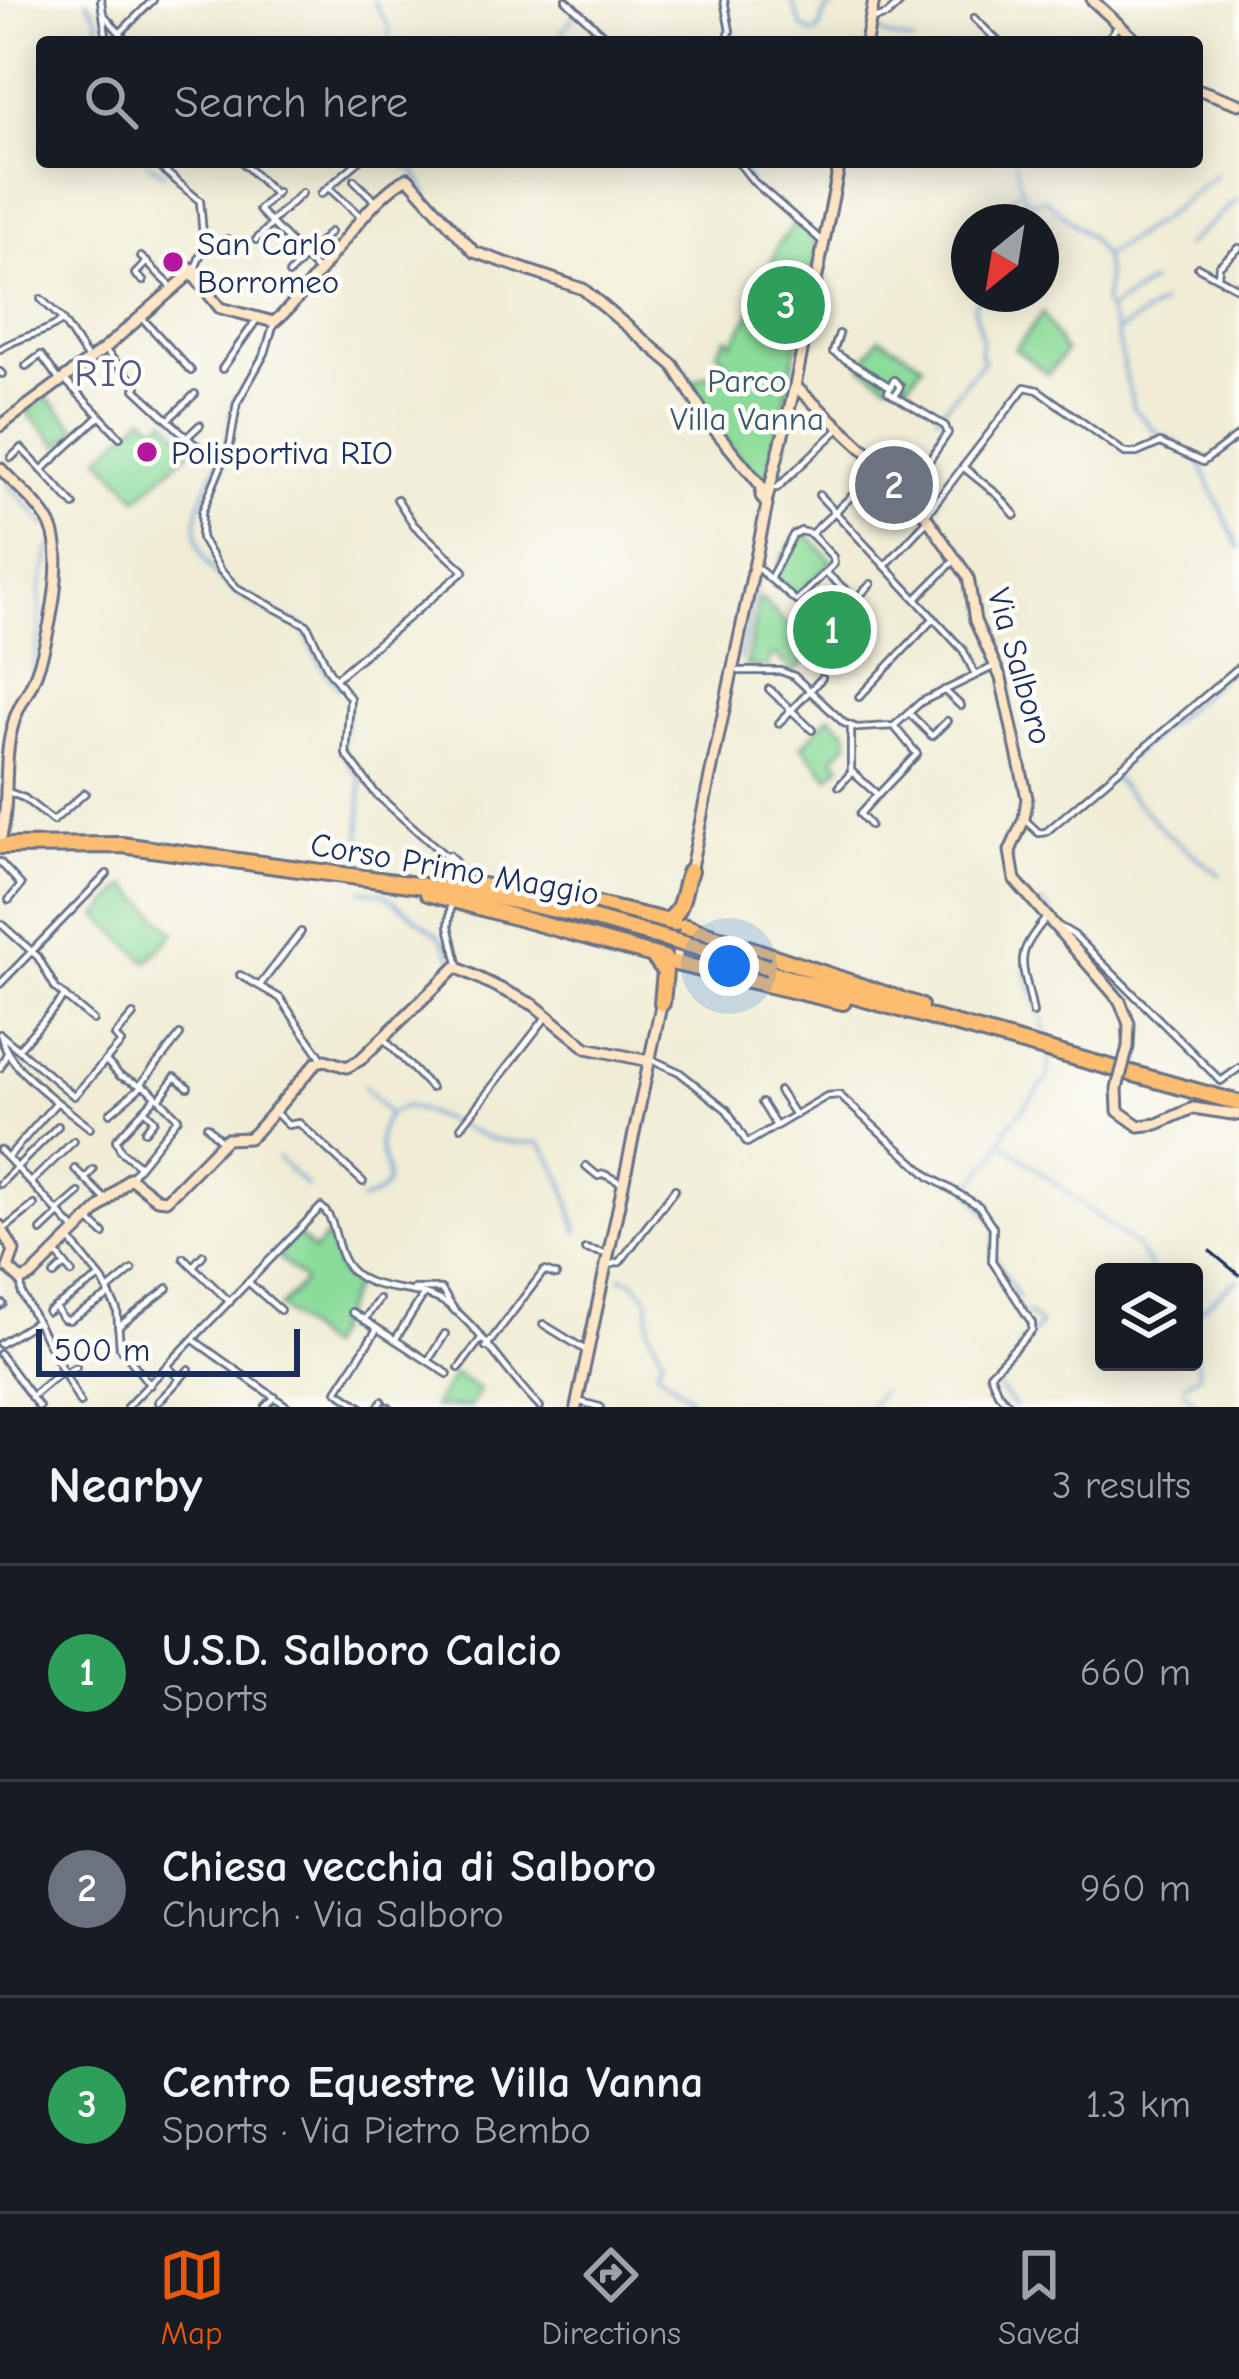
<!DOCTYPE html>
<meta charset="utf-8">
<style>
body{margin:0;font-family:"Comic Neue",sans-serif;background:#20242c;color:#f1f3f6}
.controls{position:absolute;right:36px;bottom:36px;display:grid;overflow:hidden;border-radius:12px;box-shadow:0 6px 30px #0003}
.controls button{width:108px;height:108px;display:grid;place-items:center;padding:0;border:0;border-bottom:3px solid #363941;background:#171b24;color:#f1f3f6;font:60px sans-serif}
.compass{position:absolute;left:951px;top:204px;width:108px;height:108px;border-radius:50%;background:#171b24;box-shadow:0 6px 30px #0003;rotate:210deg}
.scale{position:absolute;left:36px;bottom:30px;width:264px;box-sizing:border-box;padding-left:12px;border:6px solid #1b2f5e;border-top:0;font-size:33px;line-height:42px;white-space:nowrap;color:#1b2f5e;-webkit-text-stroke:9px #fdfcf7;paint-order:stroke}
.you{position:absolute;left:729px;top:966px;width:42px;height:42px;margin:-30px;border:9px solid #fff;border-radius:50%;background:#1a73e8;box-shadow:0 0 0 18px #1a73e833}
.badge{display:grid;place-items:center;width:78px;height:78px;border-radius:50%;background:#ea580c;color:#fff;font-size:39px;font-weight:700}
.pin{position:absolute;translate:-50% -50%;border:6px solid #fff;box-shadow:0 3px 12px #0006}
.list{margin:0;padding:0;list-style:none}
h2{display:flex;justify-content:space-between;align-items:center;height:156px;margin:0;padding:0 48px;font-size:51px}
h2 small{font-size:39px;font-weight:400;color:#9ea1a6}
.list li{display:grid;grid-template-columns:78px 1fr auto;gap:36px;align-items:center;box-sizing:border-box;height:216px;padding:0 48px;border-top:3px solid #363941}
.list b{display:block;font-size:45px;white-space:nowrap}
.list p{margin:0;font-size:39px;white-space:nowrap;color:#9ea1a6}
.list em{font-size:39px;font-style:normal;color:#9ea1a6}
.icon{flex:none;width:66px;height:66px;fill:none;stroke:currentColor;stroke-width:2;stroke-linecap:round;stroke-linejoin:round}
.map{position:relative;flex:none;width:1239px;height:1407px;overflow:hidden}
.search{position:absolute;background:#171b24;box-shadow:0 6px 30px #0003;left:36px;right:36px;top:36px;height:132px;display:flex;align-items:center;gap:30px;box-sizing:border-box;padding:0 42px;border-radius:12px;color:#9ea1a6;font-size:45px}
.sheet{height:804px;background:#171b24}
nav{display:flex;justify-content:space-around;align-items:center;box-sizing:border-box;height:168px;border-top:3px solid #363941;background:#171b24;font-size:33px;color:#9ea1a6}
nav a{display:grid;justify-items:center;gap:6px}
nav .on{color:#ea580c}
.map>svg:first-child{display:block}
.green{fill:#8bdb9a;stroke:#53857c;stroke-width:3}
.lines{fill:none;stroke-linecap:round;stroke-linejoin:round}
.stream{stroke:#68a0d7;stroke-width:3}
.street-casing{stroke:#667188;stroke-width:10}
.secondary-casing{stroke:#667188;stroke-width:15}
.highway-casing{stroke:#667188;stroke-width:20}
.street{stroke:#fff;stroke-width:4.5}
.secondary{stroke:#fee5c5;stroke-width:9}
.highway{stroke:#fcbd6f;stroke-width:14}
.tram{stroke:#1b2f5e;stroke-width:3}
.secondary-bridge-casing{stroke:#667188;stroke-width:15;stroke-linecap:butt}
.highway-bridge-casing{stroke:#667188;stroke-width:20;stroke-linecap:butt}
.secondary-bridge{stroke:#fee5c5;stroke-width:9}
.highway-bridge{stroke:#fcbd6f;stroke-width:14}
.poi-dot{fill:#b5179e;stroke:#fdfcf7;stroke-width:4.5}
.labels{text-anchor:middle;stroke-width:9;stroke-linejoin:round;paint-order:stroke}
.poi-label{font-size:33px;fill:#1b2f5e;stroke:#fdfcf7;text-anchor:start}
.park-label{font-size:33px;fill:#375a6d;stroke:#fdfcf7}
.street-label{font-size:33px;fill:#1b2f5e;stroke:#fdfcf7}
.quarter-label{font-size:39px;letter-spacing:3px;fill:#565884;stroke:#fdfcf7}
</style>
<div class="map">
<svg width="1239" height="1407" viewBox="0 0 1239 1407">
<rect width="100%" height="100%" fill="#fdfcf7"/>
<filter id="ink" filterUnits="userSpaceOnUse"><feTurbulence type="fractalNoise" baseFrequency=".00833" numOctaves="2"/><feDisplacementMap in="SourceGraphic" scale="24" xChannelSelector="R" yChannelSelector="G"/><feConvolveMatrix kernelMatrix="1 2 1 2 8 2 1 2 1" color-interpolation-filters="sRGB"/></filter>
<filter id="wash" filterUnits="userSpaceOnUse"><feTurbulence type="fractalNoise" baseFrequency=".004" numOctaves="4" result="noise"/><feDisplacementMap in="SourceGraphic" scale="48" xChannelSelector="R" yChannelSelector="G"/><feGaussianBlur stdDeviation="2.7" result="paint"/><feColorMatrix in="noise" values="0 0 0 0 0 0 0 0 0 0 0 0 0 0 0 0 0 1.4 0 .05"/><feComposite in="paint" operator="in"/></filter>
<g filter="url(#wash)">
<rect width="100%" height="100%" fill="#f0ecd5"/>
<g class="green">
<path d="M 796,223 L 818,244 L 767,488 L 711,423 L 688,384 L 728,365 L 717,351 L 727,337 L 733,342 L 766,289 L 763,286 L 778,244 Z"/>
<path d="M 1043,313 L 1065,352 L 1048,374 L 1015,349 Z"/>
<path d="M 879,337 L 923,364 L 909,383 L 894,374 L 888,383 L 861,366 Z"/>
<path d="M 47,397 L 77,429 L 59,446 L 27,412 Z"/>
<path d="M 145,416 L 157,427 L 166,419 L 193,448 L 138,498 L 100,457 Z"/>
<path d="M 800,534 L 808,535 L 832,561 L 795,599 L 775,578 L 783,555 Z"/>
<path d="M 845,591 L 870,616 L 828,662 L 816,650 L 794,672 L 775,655 L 769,657 L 768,667 L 746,666 L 759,597 L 799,636 Z"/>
<path d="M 830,716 L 847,732 L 848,743 L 834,757 L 841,765 L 829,777 L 802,746 Z"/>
<path d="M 127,885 L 175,933 L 147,962 L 98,916 Z"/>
<path d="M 296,1234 L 314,1250 L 329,1234 L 339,1272 L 354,1286 L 326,1348 L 280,1307 L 304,1281 L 276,1255 Z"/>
<path d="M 454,1374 L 480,1391 L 470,1407 L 433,1407 Z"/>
</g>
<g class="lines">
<g class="stream">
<path d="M 87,0 L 98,19 L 99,42"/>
<path d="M 373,0 L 389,27 L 389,42"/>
<path d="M 791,0 L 802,27 L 814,34 L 820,29 L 825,12 L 841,0"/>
<path d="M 881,0 L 875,28 L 886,36 L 913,42"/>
<path d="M 556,42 L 575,14 L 581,16"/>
<path d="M 147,162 L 163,174"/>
<path d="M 403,162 L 409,171"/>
<path d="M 425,162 L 415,171 L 428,194"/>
<path d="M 1015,162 L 1024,198 L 1034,202 L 1045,199 L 1089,237 L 1104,257 L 1107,281 L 1104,303 L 1115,327 L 1133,407 L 1154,430 L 1196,455 L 1239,547"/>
<path d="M 738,166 L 751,182"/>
<path d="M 776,204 L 797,224"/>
<path d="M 1161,219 L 1216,175"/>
<path d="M 1010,222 L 1008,206 L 1017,191"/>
<path d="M 1185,246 L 1238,199"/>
<path d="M 1107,254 L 1158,221"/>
<path d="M 525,265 L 584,285"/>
<path d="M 1110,309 L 1151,282"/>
<path d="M 1119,331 L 1162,303"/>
<path d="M 678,366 L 689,377"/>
<path d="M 234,399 C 230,413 231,430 226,444 C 216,471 199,494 197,522 C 191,577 261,611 302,625 L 322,667 L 339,688"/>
<path d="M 937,416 L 984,360 L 980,354 L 982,339 L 974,306 L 981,294"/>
<path d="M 8,483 L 45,525"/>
<path d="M 740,659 L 758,573"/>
<path d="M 32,671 L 40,633 L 40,591 L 51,545"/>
<path d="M 347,712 L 341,751 L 361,780 L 360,870"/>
<path d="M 1116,770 L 1239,662"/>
<path d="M 1113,778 L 1166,833 L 1220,875"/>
<path d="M 361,890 L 383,893 L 442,938 L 455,963"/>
<path d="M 1040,903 L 1052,913"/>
<path d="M 1026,969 L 1048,1036"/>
<path d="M 1048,1076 L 1049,1057"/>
<path d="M 364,1086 L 389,1114 L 406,1106 C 453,1118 487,1149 538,1142 C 562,1165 569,1203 578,1233"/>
<path d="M 1005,1144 L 1137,1247 L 1153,1272"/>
<path d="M 278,1158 L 307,1187"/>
<path d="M 361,1201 C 410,1186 374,1161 380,1132 C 381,1126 386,1120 389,1114"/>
<path d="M 994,1246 L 997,1226 L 968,1189 L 997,1153 L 1007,1127 L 1047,1080"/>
<path d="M 994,1255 L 1019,1299"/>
<path d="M 620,1277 L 633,1281 L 649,1299 L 649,1330 L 663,1357 L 656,1370 L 690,1397 L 686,1407"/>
<path d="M 1236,1280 L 1239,1280"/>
<path d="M 1194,1315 L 1233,1282"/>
<path d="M 1019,1347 L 1041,1325 L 1027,1312"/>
<path d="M 1194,1350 L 1194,1352"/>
<path d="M 1185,1384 L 1199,1374 L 1195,1354"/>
<path d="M 997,1386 L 1015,1407"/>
<path d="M 1184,1390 L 1199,1407"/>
<path d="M 870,1407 L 881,1391"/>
<path d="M 1150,1407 L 1154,1405"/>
</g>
</g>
</g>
<g filter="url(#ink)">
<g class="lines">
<defs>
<g id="street">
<path d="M 101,0 L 107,42"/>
<path d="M 566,0 L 611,42"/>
<path d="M 724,0 L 730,31 L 727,42"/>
<path d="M 104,15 L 128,42"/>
<path d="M 974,18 L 999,42"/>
<path d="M 870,20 L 887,15 L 903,0"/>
<path d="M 122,31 L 153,0"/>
<path d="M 1106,42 L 1117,27"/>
<path d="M 154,162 L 200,201 L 204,246 L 195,269"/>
<path d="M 738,162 L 754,182 L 823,242"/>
<path d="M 243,163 L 275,194"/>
<path d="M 354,180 L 374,200"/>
<path d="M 330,189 L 360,216"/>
<path d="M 277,192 L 259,210 L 317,270"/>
<path d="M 321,194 L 358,162"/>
<path d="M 271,222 L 302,193"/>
<path d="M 256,240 L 272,224"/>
<path d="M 203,252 L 227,239"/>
<path d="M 141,257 L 173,288"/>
<path d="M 1198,267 L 1239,289"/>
<path d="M 289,274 L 330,232"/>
<path d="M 1218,276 L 1219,266 L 1239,248"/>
<path d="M 143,281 L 135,274 L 147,262"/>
<path d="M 41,299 L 61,318 L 88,359"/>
<path d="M 142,318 L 191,371"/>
<path d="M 274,323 L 265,353 L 237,403 L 230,445 L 202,512 L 201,538 L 220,570 L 237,588 L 307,625 L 329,671 L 350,698 L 346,754 L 376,794 L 450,860 L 452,880"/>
<path d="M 839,334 L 833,352 L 889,386"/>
<path d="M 0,349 C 25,333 39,337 62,321"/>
<path d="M 104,349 L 137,386"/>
<path d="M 26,366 L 41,355 L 60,381"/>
<path d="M 222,369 L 258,318"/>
<path d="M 0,372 L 2,374"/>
<path d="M 66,381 L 120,437"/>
<path d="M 135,389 L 193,443 L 223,461"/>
<path d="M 895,396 L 900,386 L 894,380 L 888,392 L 895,396 L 945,426 L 948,433 L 911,487"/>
<path d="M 170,418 L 195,394"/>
<path d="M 187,437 L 200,425"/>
<path d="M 11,458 L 21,448 L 42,470"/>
<path d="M 906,461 L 922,470"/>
<path d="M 963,467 L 999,496 L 1015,515"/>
<path d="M 771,488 L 777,488 L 841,427"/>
<path d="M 819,495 L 963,650 L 975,674"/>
<path d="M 74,505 L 42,470 L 100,416"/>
<path d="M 926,515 L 1025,387 L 1038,390 L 1125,453 L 1137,453 L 1160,443 L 1203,462 L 1239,435"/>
<path d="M 754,565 L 796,601 L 834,564 L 833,557 L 811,534"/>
<path d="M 885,566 L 926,522"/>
<path d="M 826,573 L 856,599 L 871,584"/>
<path d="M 770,579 L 793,535 L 801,531 L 811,534 L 882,468"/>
<path d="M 917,598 L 955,560"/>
<path d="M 739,671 L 781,671 L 794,676 L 844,723 L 857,728 L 894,726 L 921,702 L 995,666"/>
<path d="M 335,679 L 464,571 L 414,525 L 397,499"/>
<path d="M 769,689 L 812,730"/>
<path d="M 944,690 L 961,706"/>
<path d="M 859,697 L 934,618"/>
<path d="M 909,713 L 932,736 L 947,721"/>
<path d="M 779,723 L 822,678"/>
<path d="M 851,727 L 851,771 L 878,795 L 917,754 L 894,726"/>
<path d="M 839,786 L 852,772"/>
<path d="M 8,792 L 24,798 L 53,821 L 85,793"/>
<path d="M 1024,819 L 1039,833 L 1046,832 L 1239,667"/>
<path d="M 870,825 L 860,814 L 877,795"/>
<path d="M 449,855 L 467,876"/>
<path d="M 0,862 L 21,885 L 9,900"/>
<path d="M 451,904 L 449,926 L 459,967"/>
<path d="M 0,923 L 38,957 L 56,989 L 93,1020"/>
<path d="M 1057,925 L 1074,935 L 1221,1081 L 1239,1068"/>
<path d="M 240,975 L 280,998 L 321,1057"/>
<path d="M 0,984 L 107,874"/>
<path d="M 260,985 L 301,932"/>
<path d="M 1033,1013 C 1024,961 1010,960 1048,916"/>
<path d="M 0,1034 L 74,1096 L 121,1043 L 115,1036 L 133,1015"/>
<path d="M 1,1035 C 6,1069 64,1106 90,1128"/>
<path d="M 384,1039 L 431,1088"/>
<path d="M 21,1046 L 65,996"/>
<path d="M 651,1059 L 679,1072 L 727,1110 L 747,1143 L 827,1096 L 839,1095 L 930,1177 L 979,1206 L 993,1227 L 992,1261 L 1032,1323 L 1032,1330 L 990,1374 L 998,1393 L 1011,1407"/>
<path d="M 106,1061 L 120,1076 L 149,1089 L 178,1118 L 130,1178"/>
<path d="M 0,1068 L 6,1055"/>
<path d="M 141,1084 L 180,1035"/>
<path d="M 779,1091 L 795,1115"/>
<path d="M 160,1098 L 175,1077 L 188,1087"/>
<path d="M 762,1103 L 776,1126"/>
<path d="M 144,1110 L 154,1120 L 145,1131"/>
<path d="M 274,1111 L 288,1125 L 299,1123 L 363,1182"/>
<path d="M 110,1113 L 143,1085"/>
<path d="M 207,1126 L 222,1142"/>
<path d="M 461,1127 L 547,1016"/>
<path d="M 0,1150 L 74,1229"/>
<path d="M 8,1157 L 56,1103"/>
<path d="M 138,1165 L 121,1151 L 116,1140 L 156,1097"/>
<path d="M 586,1166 L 598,1176 L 604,1174 L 623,1184"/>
<path d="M 75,1169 L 107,1201"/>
<path d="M 85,1179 L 93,1170"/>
<path d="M 31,1182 L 74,1141"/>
<path d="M 0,1184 L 58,1126"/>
<path d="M 58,1211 L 79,1193"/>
<path d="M 90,1221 L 104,1234"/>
<path d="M 3,1230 L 34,1205"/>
<path d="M 41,1231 L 60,1213"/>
<path d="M 70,1240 L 103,1281 L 117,1310 L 120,1347 L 150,1385"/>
<path d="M 585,1249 L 608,1254"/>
<path d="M 56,1253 L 72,1273"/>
<path d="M 184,1258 L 230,1302"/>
<path d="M 193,1266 L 203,1255"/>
<path d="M 605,1266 L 620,1262 L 675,1189"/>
<path d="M 54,1275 L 65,1265"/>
<path d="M 21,1280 L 22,1294 L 80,1403"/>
<path d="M 248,1282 L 280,1310"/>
<path d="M 414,1289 L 441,1289 L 455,1311"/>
<path d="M 108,1290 L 132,1270"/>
<path d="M 0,1306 L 3,1304"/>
<path d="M 55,1307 L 63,1319 L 69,1320 L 110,1295"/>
<path d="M 48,1312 L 100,1277"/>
<path d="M 352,1312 L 448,1374"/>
<path d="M 364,1320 L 379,1299"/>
<path d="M 543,1324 L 587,1351"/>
<path d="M 118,1327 L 168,1288"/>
<path d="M 395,1340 L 424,1294"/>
<path d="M 195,1341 L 288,1407"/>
<path d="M 0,1344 L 36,1322"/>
<path d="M 486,1347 L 544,1271 L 556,1275"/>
<path d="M 0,1354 L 39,1407"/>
<path d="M 428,1361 L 445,1334"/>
<path d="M 459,1368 L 480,1340"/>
<path d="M 65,1373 L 76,1367"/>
<path d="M 180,1379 L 189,1369"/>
<path d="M 31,1397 L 63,1370"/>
<path d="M 577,1401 L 600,1407"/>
<path d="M 158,1402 L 180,1379 L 168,1367"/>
<path d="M 127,1407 L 321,1207 C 339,1221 333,1253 352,1271 C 375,1294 419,1285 447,1304 C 479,1326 510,1378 540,1407"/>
<path d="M 265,1407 L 275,1397"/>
<path d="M 361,1407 L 337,1391 L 377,1329"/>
<path d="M 378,1407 L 382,1401"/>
<path d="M 385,1407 L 389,1407"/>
</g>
<g id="secondary">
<path d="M 1092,0 L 1138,42"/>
<path d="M 866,42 L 874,0"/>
<path d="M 1197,89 L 1239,104"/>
<path d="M 191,268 L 196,271 L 193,276 L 188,274 Z"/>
<path d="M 194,276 L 220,308 L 274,322 C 315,288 366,197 408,178 L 474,252 L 583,289 L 673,365 L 710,424 L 762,487 L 761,496 L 767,505 L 689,877"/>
<path d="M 795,386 L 905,487"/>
<path d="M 0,426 L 104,349 L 189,275"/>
<path d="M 0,468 C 16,486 38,502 50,524 C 67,555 48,646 34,679 C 28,694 18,706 14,721 C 1,762 11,800 0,841"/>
<path d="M 909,492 L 968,577 L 975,621 L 1001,678 L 1027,798 L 1024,819 L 1010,851 L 1015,880 L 1120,1001 L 1129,1024 L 1128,1047"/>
<path d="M 767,499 L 795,386 L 840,162"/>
<path d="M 670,963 L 677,961 L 678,939 L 686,931 L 684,924"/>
<path d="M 1117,1088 L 1118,1111 L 1139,1126 L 1157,1124 L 1193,1108 L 1239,1115"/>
<path d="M 0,1226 L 14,1251 L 8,1268"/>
<path d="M 8,1268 L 21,1280 L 31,1276 L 130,1178 L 157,1199 L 166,1200 L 226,1139 L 249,1138 L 255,1133 L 317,1062 L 325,1060 L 347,1067 L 360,1060 L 456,967 L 534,1005 L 587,1048 L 649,1061"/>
<path d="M 576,1407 L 662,1001"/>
</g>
<g id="highway">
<path d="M 0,846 L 122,845 L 475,893 L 584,916"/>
<path d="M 474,885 L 569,898 L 674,923"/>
<path d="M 428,893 L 664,958"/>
<path d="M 663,921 C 684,917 682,889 690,871"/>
<path d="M 686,927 L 920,1006"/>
<path d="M 654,957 L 665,971 L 662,1003"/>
<path d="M 675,963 L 843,1002"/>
<path d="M 767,972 L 1239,1103"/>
</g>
</defs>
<use href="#street" class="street-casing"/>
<use href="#secondary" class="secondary-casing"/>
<use href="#highway" class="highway-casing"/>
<use href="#street" class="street"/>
<use href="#secondary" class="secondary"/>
<use href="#highway" class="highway"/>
<path class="tram" d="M 1210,1251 L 1239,1275"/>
<defs>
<path id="secondary-bridge" d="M 1117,1088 L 1128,1047"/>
<path id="highway-bridge" d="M 584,916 L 768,967"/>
</defs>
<use href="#secondary-bridge" class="secondary-bridge-casing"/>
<use href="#highway-bridge" class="highway-bridge-casing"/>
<use href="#secondary-bridge" class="secondary-bridge"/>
<use href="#highway-bridge" class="highway-bridge"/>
</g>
</g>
<g class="poi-dot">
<circle cx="173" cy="262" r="12"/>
<circle cx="147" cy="452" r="12"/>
</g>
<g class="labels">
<g class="poi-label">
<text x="197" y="255">San Carlo<tspan x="197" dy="38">Borromeo</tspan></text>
<text x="171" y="464">Polisportiva RIO</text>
</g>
<g class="park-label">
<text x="747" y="392">Parco<tspan x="747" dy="38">Villa Vanna</tspan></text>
</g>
<g class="street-label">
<text transform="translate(1021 666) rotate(74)" y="12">Via Salboro</text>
<text transform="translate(455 868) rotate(10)" y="12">Corso Primo Maggio</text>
</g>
<g class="quarter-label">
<text x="110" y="386">RIO</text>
</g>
</g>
</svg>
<div class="controls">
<button><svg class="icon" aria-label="layers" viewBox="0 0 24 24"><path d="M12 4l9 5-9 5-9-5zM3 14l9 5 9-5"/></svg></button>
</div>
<svg class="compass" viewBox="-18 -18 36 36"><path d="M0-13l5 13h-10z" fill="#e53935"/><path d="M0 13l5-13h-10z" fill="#9ea1a6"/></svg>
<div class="scale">500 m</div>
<div class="you"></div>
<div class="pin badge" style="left:832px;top:630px;background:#2e9e5b">1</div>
<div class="pin badge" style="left:894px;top:485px;background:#6b7280">2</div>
<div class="pin badge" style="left:786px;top:305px;background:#2e9e5b">3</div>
<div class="search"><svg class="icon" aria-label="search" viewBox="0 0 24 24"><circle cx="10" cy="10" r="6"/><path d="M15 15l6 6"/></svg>Search here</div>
</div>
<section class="sheet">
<h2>Nearby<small>3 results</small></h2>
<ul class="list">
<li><span class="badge" style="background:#2e9e5b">1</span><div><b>U.S.D. Salboro Calcio</b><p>Sports</p></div><em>660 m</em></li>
<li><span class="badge" style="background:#6b7280">2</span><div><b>Chiesa vecchia di Salboro</b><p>Church · Via Salboro</p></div><em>960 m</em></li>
<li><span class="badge" style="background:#2e9e5b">3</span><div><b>Centro Equestre Villa Vanna</b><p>Sports · Via Pietro Bembo</p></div><em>1.3 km</em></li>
</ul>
</section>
<nav>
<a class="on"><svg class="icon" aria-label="map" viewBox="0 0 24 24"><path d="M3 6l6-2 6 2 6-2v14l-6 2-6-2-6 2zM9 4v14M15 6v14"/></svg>Map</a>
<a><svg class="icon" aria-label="directions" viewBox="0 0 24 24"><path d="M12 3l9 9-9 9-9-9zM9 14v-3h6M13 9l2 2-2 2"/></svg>Directions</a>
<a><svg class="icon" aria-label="saved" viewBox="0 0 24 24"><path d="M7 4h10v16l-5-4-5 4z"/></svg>Saved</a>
</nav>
